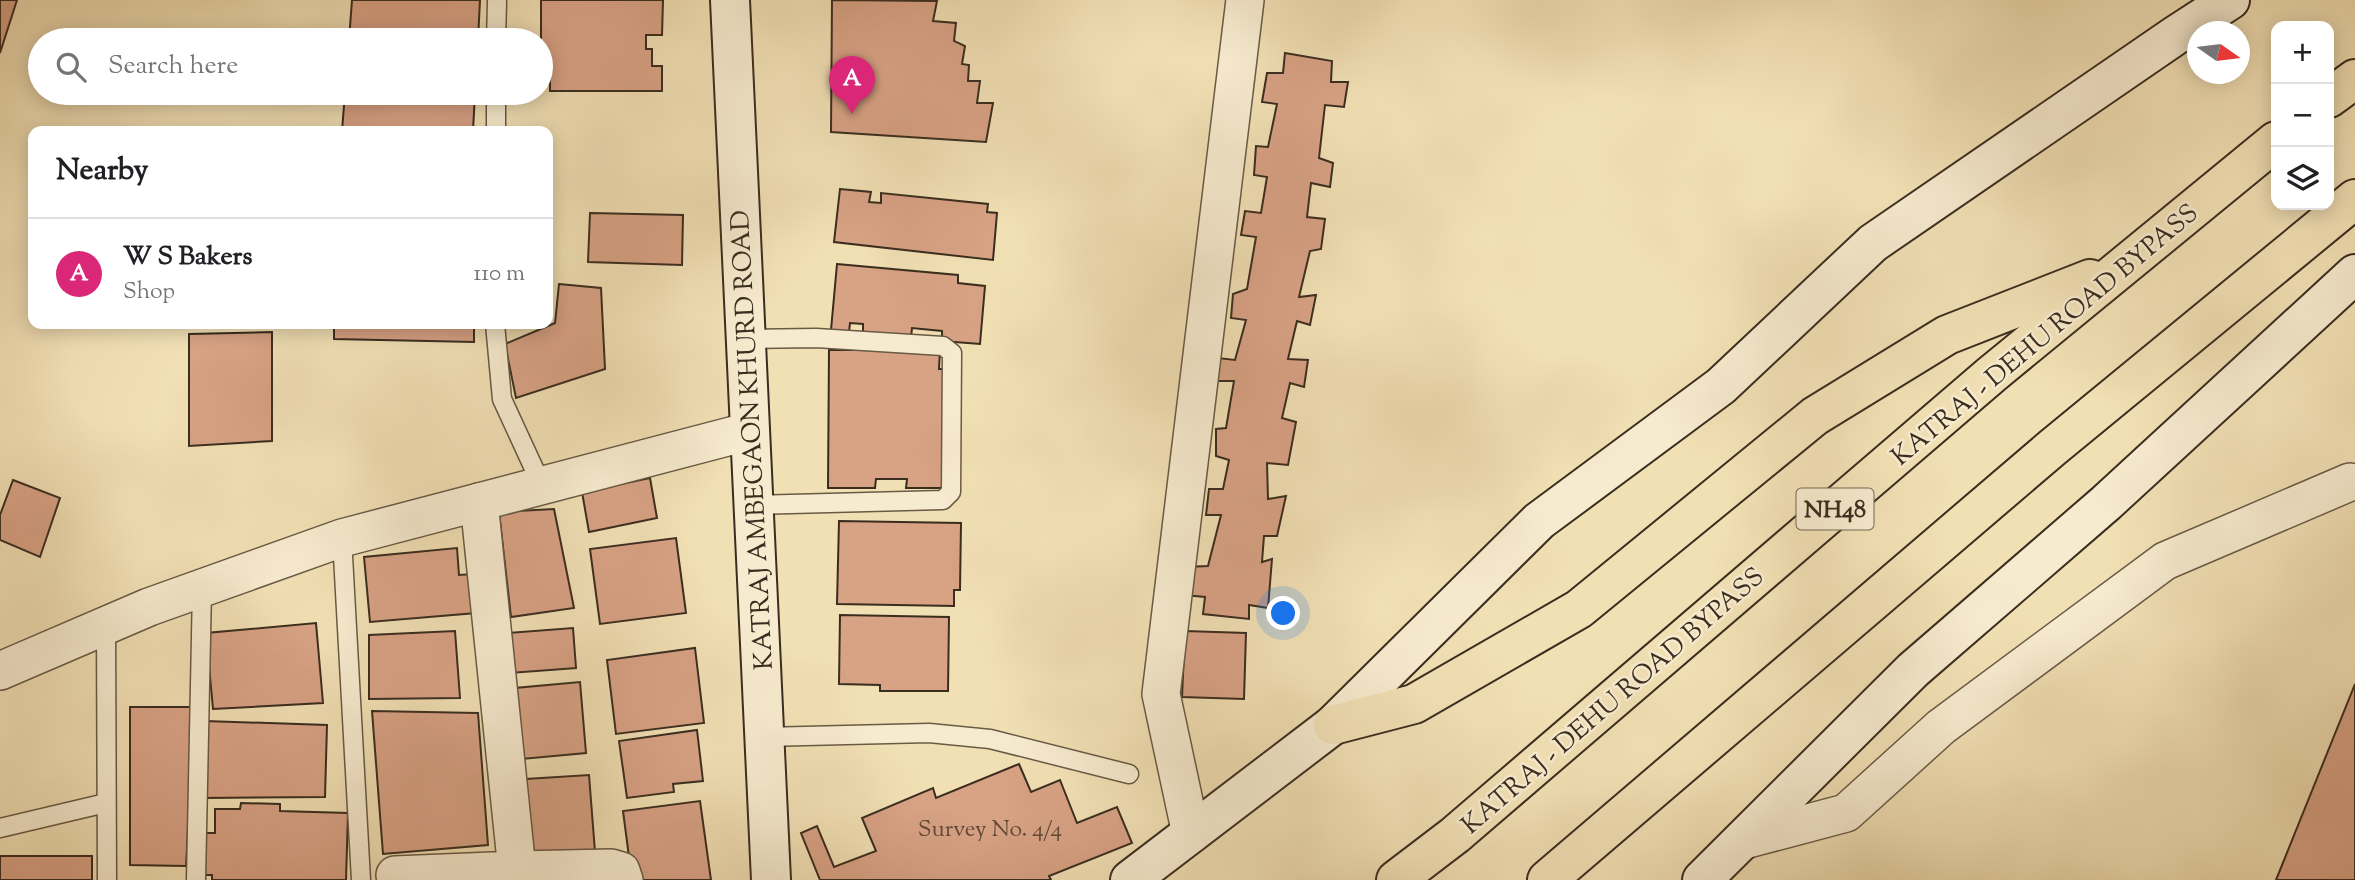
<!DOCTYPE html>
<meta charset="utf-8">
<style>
body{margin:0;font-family:"Sorts Mill Goudy",serif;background:#f2f2f2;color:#202124}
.controls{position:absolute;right:21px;top:21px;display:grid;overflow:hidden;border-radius:14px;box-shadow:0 4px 18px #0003}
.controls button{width:63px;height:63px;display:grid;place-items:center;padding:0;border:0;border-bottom:2px solid #e0e0e0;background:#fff;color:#202124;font:35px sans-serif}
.compass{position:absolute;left:2187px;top:21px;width:63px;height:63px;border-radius:50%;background:#fff;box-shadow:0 4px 18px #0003;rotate:104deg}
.you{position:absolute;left:1284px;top:614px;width:24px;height:24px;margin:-18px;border:5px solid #fff;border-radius:50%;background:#1a73e8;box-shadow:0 0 0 10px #1a73e833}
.badge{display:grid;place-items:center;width:46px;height:46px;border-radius:50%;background:#db2777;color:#fff;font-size:23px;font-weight:700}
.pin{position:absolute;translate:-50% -58px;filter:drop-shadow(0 2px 4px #0008)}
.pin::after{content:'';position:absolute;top:37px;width:24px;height:21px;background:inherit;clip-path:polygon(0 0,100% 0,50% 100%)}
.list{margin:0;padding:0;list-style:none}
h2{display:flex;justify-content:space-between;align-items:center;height:91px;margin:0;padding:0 28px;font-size:30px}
h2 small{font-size:23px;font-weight:400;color:#757577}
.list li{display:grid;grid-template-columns:46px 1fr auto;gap:21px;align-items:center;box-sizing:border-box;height:112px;padding:0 28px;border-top:2px solid #e0e0e0}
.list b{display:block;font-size:26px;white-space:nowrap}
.list p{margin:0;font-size:23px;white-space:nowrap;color:#757577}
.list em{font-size:23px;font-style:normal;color:#757577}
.icon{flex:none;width:38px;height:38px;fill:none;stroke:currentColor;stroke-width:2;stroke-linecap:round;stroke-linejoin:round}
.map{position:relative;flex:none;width:2355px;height:880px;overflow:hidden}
.search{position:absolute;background:#fff;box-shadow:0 4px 18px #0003;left:28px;top:28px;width:525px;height:77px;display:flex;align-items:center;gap:18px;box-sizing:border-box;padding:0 24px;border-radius:38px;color:#757577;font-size:26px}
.panel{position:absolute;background:#fff;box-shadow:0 4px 18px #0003;left:28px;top:126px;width:525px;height:203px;border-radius:14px}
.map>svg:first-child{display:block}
.building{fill:#d8a285;stroke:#3a2d1f;stroke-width:2}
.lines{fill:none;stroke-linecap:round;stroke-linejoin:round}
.lane-casing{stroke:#685a44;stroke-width:21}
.street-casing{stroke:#685a44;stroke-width:40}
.secondary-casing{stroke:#3a2d1f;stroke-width:42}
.highway-casing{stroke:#3a2d1f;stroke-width:42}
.lane{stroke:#f7ebcf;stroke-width:18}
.street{stroke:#f7ebcf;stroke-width:37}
.secondary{stroke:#f7ebcf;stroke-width:38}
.highway{stroke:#f2e0b5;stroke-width:38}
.labels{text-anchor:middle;stroke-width:5;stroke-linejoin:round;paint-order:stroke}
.number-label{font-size:23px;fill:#624a38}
.shield{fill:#f7ebcf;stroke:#736654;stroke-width:2}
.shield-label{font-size:24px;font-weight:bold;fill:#3a2d1f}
.street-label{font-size:26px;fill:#3a2d1f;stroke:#f7ebcf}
</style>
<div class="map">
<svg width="2355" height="880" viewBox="0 0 2355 880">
<rect width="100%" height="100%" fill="#f2e0b5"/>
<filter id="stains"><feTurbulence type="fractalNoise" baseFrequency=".00286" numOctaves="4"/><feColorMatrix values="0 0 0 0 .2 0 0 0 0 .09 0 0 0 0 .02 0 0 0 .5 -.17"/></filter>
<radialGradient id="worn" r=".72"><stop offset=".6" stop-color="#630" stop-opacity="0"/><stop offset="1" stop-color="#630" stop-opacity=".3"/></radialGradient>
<g class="building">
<path d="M 0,0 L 17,0 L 0,53 Z"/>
<path d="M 352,0 L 480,0 L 478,40 L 349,40 Z"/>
<path d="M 541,0 L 663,0 L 662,35 L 646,35 L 646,49 L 652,49 L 652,66 L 662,66 L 662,91 L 550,91 L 550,58 L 541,58 Z"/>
<path d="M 832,0 L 937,1 L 933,21 L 956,23 L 954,41 L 965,46 L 962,64 L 969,65 L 968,81 L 980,81 L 977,103 L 993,103 L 986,142 L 831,132 Z"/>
<path d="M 1285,53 L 1332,61 L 1331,82 L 1348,82 L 1344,107 L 1325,105 L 1319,158 L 1333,163 L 1330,187 L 1311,183 L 1307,217 L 1325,219 L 1321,249 L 1310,251 L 1299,297 L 1316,295 L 1310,325 L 1297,321 L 1288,359 L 1308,360 L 1304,387 L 1290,383 L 1282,418 L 1296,422 L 1288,465 L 1267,463 L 1268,499 L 1286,496 L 1277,536 L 1264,536 L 1262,562 L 1272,559 L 1268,608 L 1249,605 L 1249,619 L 1203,614 L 1205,597 L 1184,595 L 1184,567 L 1208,566 L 1221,515 L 1206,515 L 1209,489 L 1223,489 L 1229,460 L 1216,456 L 1216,429 L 1226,428 L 1234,381 L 1205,381 L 1209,357 L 1235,360 L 1246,320 L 1231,318 L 1233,294 L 1247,289 L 1256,237 L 1241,235 L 1245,211 L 1261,213 L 1267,177 L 1254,175 L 1256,146 L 1268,147 L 1277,104 L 1262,102 L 1267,73 L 1283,73 Z"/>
<path d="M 345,93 L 475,93 L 473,131 L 342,131 Z"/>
<path d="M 840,189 L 871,192 L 869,202 L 881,203 L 881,193 L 988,204 L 987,212 L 997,213 L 993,260 L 834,242 Z"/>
<path d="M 590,213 L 683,215 L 682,265 L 588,262 Z"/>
<path d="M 837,264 L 958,275 L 958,283 L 985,286 L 980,344 L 942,341 L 942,331 L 912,328 L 911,338 L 863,333 L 863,324 L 850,323 L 849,332 L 831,330 Z"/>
<path d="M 559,284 L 601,288 L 605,369 L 516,398 L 505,344 L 555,323 Z"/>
<path d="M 334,324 L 474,324 L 474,342 L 334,339 Z"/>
<path d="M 272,332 L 272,441 L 189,446 L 189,334 Z"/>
<path d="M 829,350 L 940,350 L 939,369 L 948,369 L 948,488 L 906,488 L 907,479 L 876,479 L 875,488 L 828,488 Z"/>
<path d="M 650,478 L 657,518 L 589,532 L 582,492 Z"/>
<path d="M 13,480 L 60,498 L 40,557 L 0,540 L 0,515 Z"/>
<path d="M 554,509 L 574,608 L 511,617 L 499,512 Z"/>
<path d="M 839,521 L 961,523 L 960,590 L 954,590 L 954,606 L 837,604 Z"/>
<path d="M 676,538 L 686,613 L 600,624 L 590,549 Z"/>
<path d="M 457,548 L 459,575 L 473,574 L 476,613 L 370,622 L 364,557 Z"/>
<path d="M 840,615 L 949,617 L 948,691 L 880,691 L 880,685 L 839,684 Z"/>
<path d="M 316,623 L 323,703 L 213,709 L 206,633 Z"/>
<path d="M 573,628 L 576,668 L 510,673 L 507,633 Z"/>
<path d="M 455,631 L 460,698 L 369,699 L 369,635 Z"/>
<path d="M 1185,631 L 1246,633 L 1244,699 L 1182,697 Z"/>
<path d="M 695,648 L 704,723 L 616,734 L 607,660 Z"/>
<path d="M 580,682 L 586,753 L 522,759 L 515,688 Z"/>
<path d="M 2355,684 L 2355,880 L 2276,880 Z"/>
<path d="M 130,707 L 195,707 L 186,866 L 130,865 Z"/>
<path d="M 372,711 L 478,713 L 488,845 L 383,854 Z"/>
<path d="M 205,721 L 327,725 L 325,797 L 203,798 Z"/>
<path d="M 697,730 L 703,781 L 673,784 L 674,792 L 627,798 L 619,741 Z"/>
<path d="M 1019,764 L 1031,792 L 1060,780 L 1077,823 L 1117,807 L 1132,843 L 1049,876 L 1051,880 L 820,880 L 801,833 L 817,826 L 834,867 L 876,851 L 862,818 L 933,788 L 936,798 Z"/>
<path d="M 589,775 L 595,852 L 528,855 L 526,779 Z"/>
<path d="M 700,801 L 711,880 L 632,880 L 623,811 Z"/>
<path d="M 241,803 L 280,804 L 280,811 L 348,813 L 346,880 L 212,880 L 212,875 L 200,875 L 202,833 L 215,833 L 215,809 L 240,809 Z"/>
<rect x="0" y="856" width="92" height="24"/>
</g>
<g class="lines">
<defs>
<g id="lane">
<path d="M 496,40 L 497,2"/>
<path d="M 496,131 L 496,93"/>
<path d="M 495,324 L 502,399 L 542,486"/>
<path d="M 747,339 L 816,338 L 943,346 L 952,353 L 951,492 L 943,500 L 753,505"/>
<path d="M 342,538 L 361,880"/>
<path d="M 106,625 L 107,880"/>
<path d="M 764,737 L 929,733 L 990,739 L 1129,774"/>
<path d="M 0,828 L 106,803"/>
<path d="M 196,880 L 202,588"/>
</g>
<g id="street">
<path d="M 0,671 L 149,607 L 342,538 L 750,431"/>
<path d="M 1191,834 L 1161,694 L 1245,0"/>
<path d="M 1744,840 L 1846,813 L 1941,727 L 2165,561 L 2350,482"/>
<path d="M 517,870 L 611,868 L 621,871 L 624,880"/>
<path d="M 395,875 L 517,870 L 479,502"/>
</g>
<g id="secondary">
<path d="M 730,0 L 771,880"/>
<path d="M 1130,880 L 1333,725 L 1539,521 L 1721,386 L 1873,243 L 2176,35 L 2230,0"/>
<path d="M 1702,880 L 1913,670 L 2106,503 L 2355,274"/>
</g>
<g id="highway">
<path d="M 2329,98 L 2355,79"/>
<path d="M 1333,725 L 1414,704 L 1579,609 L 1815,416 L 1947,335 L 2090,279"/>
<path d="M 1396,880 L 1455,835 L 1992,374 L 2276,141"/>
<path d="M 1547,880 L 2052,448 L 2355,199"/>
</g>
</defs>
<use href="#lane" class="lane-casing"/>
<use href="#street" class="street-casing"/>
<use href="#secondary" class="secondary-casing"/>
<use href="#highway" class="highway-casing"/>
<use href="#lane" class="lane"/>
<use href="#street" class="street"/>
<use href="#secondary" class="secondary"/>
<use href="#highway" class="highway"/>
</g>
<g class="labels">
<g class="number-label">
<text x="990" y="836">Survey No. 4/4</text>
</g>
<rect class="shield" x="1796.5" y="488.5" width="77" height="41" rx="5"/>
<g class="shield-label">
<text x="1835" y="517">NH48</text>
</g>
<g class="street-label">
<text transform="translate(2044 334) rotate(-40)" y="9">KATRAJ - DEHU ROAD BYPASS</text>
<text transform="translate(751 440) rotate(-93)" y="9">KATRAJ AMBEGAON KHURD ROAD</text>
<text transform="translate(1612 700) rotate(-41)" y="9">KATRAJ - DEHU ROAD BYPASS</text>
</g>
</g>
<rect width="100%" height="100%" filter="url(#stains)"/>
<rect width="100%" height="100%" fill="url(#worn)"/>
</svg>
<div class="controls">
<button>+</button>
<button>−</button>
<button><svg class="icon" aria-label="layers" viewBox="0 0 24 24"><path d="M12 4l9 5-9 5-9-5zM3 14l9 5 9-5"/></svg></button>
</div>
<svg class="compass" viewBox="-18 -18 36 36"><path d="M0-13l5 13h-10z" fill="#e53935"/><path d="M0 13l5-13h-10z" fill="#757577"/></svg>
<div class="you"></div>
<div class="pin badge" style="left:852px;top:114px">A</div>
<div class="search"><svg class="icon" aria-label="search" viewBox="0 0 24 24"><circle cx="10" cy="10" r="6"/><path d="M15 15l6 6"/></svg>Search here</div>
<section class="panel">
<h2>Nearby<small></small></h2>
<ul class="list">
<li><span class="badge">A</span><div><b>W S Bakers</b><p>Shop</p></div><em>110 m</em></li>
</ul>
</section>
</div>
